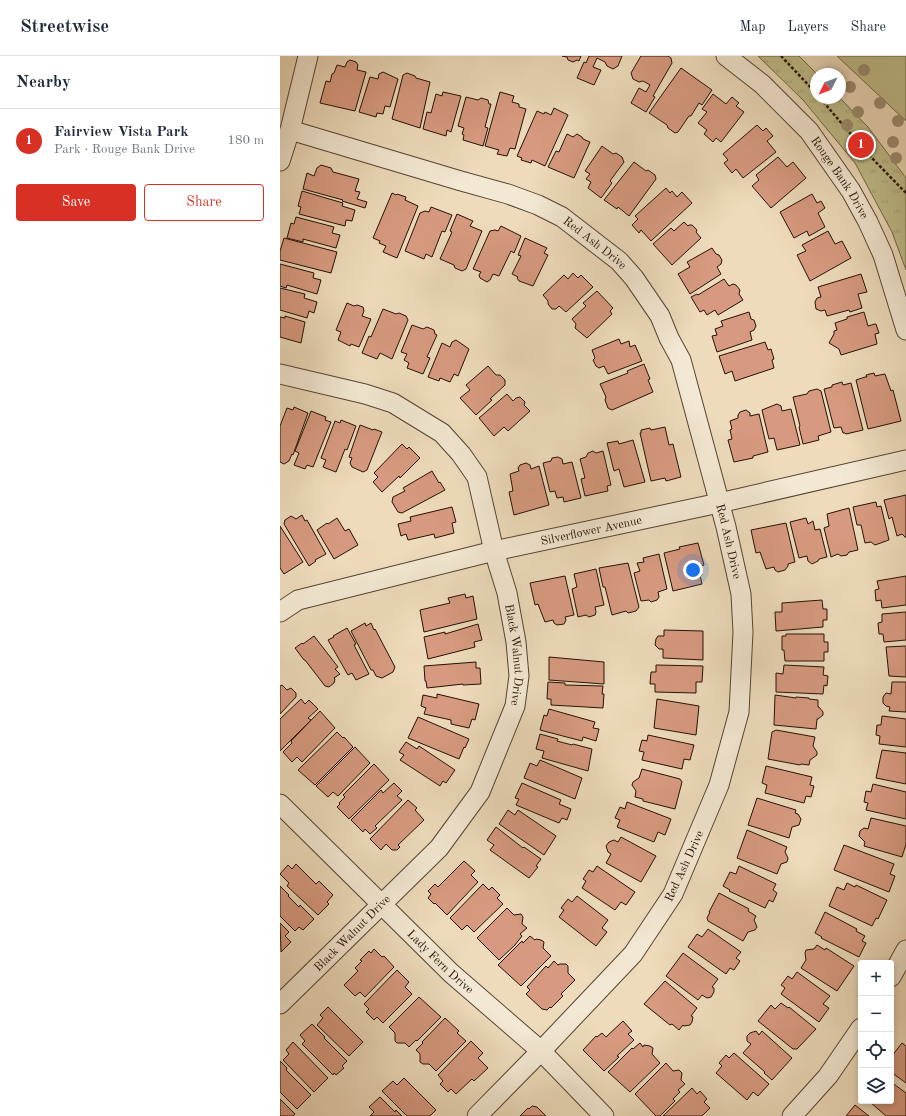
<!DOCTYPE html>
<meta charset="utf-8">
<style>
body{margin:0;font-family:"Old Standard TT",serif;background:#f6f6f7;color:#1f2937}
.controls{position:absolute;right:12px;bottom:12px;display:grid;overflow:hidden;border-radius:4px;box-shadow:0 2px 6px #0003}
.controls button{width:36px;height:36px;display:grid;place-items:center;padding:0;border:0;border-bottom:1px solid #e0e1e3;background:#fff;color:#1f2937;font:20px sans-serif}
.compass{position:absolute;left:530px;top:12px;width:36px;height:36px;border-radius:50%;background:#fff;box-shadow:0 2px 6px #0003;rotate:228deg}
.you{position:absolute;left:413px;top:514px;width:14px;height:14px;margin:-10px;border:3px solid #fff;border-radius:50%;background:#1a73e8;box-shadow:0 0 0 6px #1a73e833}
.badge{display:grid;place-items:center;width:26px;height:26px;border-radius:50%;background:#d93025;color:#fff;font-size:13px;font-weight:700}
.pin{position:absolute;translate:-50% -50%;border:2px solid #fff;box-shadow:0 1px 4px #0006}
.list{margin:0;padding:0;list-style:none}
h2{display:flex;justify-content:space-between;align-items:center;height:52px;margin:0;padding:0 16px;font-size:17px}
h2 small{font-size:13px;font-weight:400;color:#747a83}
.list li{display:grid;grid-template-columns:26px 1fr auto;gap:12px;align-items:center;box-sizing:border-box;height:64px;padding:0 16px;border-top:1px solid #e0e1e3}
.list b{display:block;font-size:15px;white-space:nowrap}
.list p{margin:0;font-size:13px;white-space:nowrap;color:#747a83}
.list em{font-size:13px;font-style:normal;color:#747a83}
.actions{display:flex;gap:8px;padding:12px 16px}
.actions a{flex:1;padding:9px 0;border:1px solid #d93025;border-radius:4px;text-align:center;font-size:14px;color:#d93025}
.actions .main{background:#d93025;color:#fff}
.icon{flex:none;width:22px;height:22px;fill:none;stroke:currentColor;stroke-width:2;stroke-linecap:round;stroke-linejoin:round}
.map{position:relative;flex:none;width:626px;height:1060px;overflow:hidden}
header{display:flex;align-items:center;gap:24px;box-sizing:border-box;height:56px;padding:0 20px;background:#fff;border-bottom:1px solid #e0e1e3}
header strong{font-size:19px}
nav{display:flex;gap:22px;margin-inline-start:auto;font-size:14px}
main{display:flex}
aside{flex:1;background:#fff}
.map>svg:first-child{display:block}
.grass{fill:#c0be8b;stroke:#736748}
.park{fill:url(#park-tufts);stroke:#736748}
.building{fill:#d79a80;stroke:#261005}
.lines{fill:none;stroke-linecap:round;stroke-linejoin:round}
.minor-casing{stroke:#584332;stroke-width:21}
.path{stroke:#261005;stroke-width:2.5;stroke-dasharray:3 2;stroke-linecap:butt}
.minor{stroke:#f3e8d3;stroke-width:19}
.tree{fill:#9d8d71}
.labels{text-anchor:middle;stroke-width:3;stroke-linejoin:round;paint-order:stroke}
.street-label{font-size:12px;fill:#261005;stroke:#f3e8d3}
</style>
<header>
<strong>Streetwise</strong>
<nav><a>Map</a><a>Layers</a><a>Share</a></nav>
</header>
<main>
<aside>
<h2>Nearby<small></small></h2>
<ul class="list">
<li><span class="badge">1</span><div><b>Fairview Vista Park</b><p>Park · Rouge Bank Drive</p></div><em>180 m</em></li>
</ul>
<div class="actions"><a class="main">Save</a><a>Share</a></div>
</aside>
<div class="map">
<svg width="626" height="1060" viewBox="0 0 626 1060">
<defs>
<pattern id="park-tufts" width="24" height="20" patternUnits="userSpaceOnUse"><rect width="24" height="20" fill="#c0be8b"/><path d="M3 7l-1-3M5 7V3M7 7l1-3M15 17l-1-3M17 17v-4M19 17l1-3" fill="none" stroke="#a5a276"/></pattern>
</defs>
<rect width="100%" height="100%" fill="#eddbbb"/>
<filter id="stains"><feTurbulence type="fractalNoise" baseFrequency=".005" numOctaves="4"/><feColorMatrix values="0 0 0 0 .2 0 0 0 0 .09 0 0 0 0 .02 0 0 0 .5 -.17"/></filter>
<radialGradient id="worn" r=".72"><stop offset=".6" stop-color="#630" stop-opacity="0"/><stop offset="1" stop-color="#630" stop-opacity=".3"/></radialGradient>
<path class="grass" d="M 557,0 L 626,0 L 626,65 Z"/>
<path class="park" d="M 478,0 L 519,0 L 537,18 L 536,42 L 560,42 L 588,71 L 626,122 L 626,214 L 612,176 L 575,107 L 523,44 Z"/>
<g class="building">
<path d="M 282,0 L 301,0 L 299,5 L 297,4 L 293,6 L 288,4 L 287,1 Z"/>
<path d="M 309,0 L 342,0 L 338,10 L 333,13 L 327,10 L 325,6 L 317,2 L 313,11 L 321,14 L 314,29 L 297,22 L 304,6 L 306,7 Z"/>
<path d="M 361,0 L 388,0 L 391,2 L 392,7 L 373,40 L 375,41 L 366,56 L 351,47 L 359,32 L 366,36 L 370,29 L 363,25 L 359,26 L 353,23 L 351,17 Z"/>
<path d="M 70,4 L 76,6 L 78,9 L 77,14 L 86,16 L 75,55 L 40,47 L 46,25 L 50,26 L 52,18 L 54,17 L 57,9 L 65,11 L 67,6 Z"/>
<path d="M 401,12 L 432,34 L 422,49 L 419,47 L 411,60 L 409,60 L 398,76 L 395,77 L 388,72 L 387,69 L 369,57 Z"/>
<path d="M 103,16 L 118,23 L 110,51 L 105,50 L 103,58 L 97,57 L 96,61 L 79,56 L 90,21 L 98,23 L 99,18 Z"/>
<path d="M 127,17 L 135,20 L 136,22 L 150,26 L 140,72 L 112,63 L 123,19 Z"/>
<path d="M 163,36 L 181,40 L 171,76 L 167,74 L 166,80 L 143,73 L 147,56 L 151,57 L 156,38 L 162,40 Z"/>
<path d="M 220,36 L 234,40 L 232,46 L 239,48 L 239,51 L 246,53 L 235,93 L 230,92 L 227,100 L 217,98 L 219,94 L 205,90 Z"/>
<path d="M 433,38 L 446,48 L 452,41 L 459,47 L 456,50 L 464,56 L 441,86 L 436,82 L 433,86 L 424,78 L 427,74 L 418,67 L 427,56 L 422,53 Z"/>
<path d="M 186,41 L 198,44 L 201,42 L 208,44 L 209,48 L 211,48 L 205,71 L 208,72 L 203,90 L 183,84 L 184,79 L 182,78 L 184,72 L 178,70 Z"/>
<path d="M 274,52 L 288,59 L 265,110 L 252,104 L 251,107 L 241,104 L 242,102 L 237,100 L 257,55 L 264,58 L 265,56 L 271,59 Z"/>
<path d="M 477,69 L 483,75 L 486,72 L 493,80 L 487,85 L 496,96 L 463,122 L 456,113 L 452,117 L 444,107 L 448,104 L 443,98 Z"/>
<path d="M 287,78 L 293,81 L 297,78 L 302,81 L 303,83 L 310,86 L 294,122 L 268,111 L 276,95 L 279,96 Z"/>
<path d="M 322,90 L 333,98 L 336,97 L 342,101 L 344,106 L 330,125 L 332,127 L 321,142 L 308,132 L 311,126 L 306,123 L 310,118 L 305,115 Z"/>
<path d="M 498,101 L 507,111 L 513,106 L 526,122 L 491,152 L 472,130 L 479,124 L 476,119 Z"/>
<path d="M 354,106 L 366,115 L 368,114 L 375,119 L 376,123 L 349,160 L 338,151 L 337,153 L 324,144 Z"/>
<path d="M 41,109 L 51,112 L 53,116 L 79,123 L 75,135 L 80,136 L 77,143 L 87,146 L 85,152 L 62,145 L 63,144 L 23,133 L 27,117 L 34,120 L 37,112 Z"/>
<path d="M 386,132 L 390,137 L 392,135 L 397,141 L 402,136 L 412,147 L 371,185 L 361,174 L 359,177 L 352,169 L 358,163 L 355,160 Z"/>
<path d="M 22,135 L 63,147 L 62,150 L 75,154 L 72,165 L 66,164 L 65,170 L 19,158 L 21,151 L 18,150 Z"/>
<path d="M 112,137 L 116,139 L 117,138 L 126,141 L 125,144 L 138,150 L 117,202 L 103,196 L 106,190 L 99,187 L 100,185 L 93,182 Z"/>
<path d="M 532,138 L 537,147 L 541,145 L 545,152 L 538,157 L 545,171 L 529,180 L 527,175 L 514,182 L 500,156 Z"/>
<path d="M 151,151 L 172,159 L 165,176 L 162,175 L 152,201 L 146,198 L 144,203 L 125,195 L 140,157 L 145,155 L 149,156 Z"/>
<path d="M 177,158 L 193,165 L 190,170 L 202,175 L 186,213 L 182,215 L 175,212 L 174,209 L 160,203 L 172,176 L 170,175 Z"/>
<path d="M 16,161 L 54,171 L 52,177 L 60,179 L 56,192 L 23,183 L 23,186 L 7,182 L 11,167 L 14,168 Z"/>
<path d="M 404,166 L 408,170 L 409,169 L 412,169 L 417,174 L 416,176 L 421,182 L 392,209 L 373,188 L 391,172 L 394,175 Z"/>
<path d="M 221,170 L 241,180 L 234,197 L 231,195 L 219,220 L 213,218 L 210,224 L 207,226 L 200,222 L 199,219 L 201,216 L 193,213 L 210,175 L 215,174 L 218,175 Z"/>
<path d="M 548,175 L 555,188 L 562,185 L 571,202 L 530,225 L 517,199 L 526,195 L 522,189 Z"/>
<path d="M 4,182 L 57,196 L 51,217 L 0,204 L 0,195 Z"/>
<path d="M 245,182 L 267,192 L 264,197 L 268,199 L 253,230 L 239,225 L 237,222 L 238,221 L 232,218 L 241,200 L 238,199 Z"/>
<path d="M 432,192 L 436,198 L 439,199 L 442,204 L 441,208 L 437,211 L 441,218 L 410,238 L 398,218 L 410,211 L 407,206 Z"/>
<path d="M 0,208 L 34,217 L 33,222 L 41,224 L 37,238 L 7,229 L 6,232 L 0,230 Z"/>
<path d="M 293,217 L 298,222 L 301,219 L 313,231 L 286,256 L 279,250 L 276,253 L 272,253 L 268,248 L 268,245 L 263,239 L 284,219 L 288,223 Z"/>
<path d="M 581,218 L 587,236 L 578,238 L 582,252 L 570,256 L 569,254 L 547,260 L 545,254 L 541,255 L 536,253 L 535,246 L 537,242 L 541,241 L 538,231 Z"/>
<path d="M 444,223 L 449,230 L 453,228 L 456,229 L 460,234 L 459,238 L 463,244 L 438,259 L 435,254 L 427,259 L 424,254 L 420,256 L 411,241 L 417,238 L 418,239 Z"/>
<path d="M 0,232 L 25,238 L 24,242 L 37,246 L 34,257 L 29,255 L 27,262 L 0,254 Z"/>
<path d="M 317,235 L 333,252 L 330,255 L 332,258 L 307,282 L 295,272 L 296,268 L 292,263 L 306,250 L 303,247 Z"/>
<path d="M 67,247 L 74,250 L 77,249 L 83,251 L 84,255 L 82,260 L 91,263 L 79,291 L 71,288 L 70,290 L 58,284 L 61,276 L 56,274 Z"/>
<path d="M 103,253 L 116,258 L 119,257 L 126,260 L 128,264 L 112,303 L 100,297 L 97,303 L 82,297 L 89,280 L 91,281 Z"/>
<path d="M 469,256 L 471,263 L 474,264 L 476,270 L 474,274 L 470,276 L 472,284 L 437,296 L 432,280 L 437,279 L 435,273 L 443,270 L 441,265 Z"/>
<path d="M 584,256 L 588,270 L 595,268 L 596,268 L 599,277 L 595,278 L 597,288 L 561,299 L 559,293 L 549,287 L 554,278 L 554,275 L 557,274 L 555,267 L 567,263 L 567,261 Z"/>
<path d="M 5,260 L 25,266 L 21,287 L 0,281 L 0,261 L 5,262 Z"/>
<path d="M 132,269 L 143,273 L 147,271 L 154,274 L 155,278 L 157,279 L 147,301 L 150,302 L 143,318 L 127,312 L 129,307 L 124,304 L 127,298 L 121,296 Z"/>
<path d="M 339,283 L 341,288 L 349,285 L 350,291 L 355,289 L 362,305 L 328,318 L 324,310 L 319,312 L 316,310 L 313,304 L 315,302 L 312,294 Z"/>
<path d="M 176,284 L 189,293 L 178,320 L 174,318 L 170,326 L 160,322 L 159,325 L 148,321 L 162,287 L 170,291 L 172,286 Z"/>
<path d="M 485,286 L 488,294 L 491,293 L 494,303 L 492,304 L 494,312 L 455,325 L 452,315 L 445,318 L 439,300 Z"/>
<path d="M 364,308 L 370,323 L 368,324 L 373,336 L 332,354 L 328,352 L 325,344 L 326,341 L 320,328 L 348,317 L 347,315 Z"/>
<path d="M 208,310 L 216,319 L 220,319 L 225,324 L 225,329 L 210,343 L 212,344 L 196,359 L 180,342 L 190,334 L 186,329 Z"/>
<path d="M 594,317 L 595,320 L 605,318 L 611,335 L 613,334 L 621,365 L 588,373 L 576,324 L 585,321 L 587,321 L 586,319 Z"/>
<path d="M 562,326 L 563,329 L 571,327 L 583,374 L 566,378 L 565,377 L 563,377 L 561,371 L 554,372 L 544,333 L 552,331 L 552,329 Z"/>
<path d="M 537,333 L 541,335 L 551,376 L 538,380 L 539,384 L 523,388 L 519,371 L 520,370 L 513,341 L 527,338 L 529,335 Z"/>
<path d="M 227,338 L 233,345 L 236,342 L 240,341 L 245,346 L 244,349 L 250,355 L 228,375 L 224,371 L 214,380 L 199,362 Z"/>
<path d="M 497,348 L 501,350 L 502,355 L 511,353 L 520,389 L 497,394 L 494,382 L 489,383 L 482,354 Z"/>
<path d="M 14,351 L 28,357 L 13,399 L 12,398 L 9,405 L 4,408 L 0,406 L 0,370 L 7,352 L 13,354 Z"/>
<path d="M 466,354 L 470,357 L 470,360 L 479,358 L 488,396 L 473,400 L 473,402 L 454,406 L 448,384 L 452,383 L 450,374 L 452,373 L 450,365 L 458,362 L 458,359 L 460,356 Z"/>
<path d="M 31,355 L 46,361 L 45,364 L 51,366 L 33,411 L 27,409 L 25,413 L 14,409 L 19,397 L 15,395 Z"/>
<path d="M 61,364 L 76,370 L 67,394 L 65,393 L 56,416 L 43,411 L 46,404 L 41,402 L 55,365 L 60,367 Z"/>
<path d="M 80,369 L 93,374 L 94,373 L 102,376 L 87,414 L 83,416 L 72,411 L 70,407 L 72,402 L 69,401 Z"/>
<path d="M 385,371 L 389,389 L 393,388 L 401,421 L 386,425 L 385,422 L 371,425 L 360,377 L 361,377 L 361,374 L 370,372 L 371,374 Z"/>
<path d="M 353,384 L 365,426 L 344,431 L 339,413 L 334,415 L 327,387 L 338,385 L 339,388 Z"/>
<path d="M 122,388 L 127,393 L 129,391 L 140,402 L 120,422 L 119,420 L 102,436 L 93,426 L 98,421 L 94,417 Z"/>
<path d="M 313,395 L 316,397 L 323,395 L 331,429 L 327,430 L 328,435 L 305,440 L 301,423 L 305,422 L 300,403 L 306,401 L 308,397 Z"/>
<path d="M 278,401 L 282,403 L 283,408 L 292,406 L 301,442 L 284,446 L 283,441 L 277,442 L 275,435 L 270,436 L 263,407 L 271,405 L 272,402 Z"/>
<path d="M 246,407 L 250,409 L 251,413 L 259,410 L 269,449 L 234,459 L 229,436 L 233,435 L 230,418 L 239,415 L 238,412 L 240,409 Z"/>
<path d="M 152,415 L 159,427 L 160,426 L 165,434 L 122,457 L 118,456 L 112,446 L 113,441 L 125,435 L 123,432 Z"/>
<path d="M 626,439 L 626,482 L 622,478 L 617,480 L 612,461 L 609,463 L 604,444 Z"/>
<path d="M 596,446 L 597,451 L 601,450 L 609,484 L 595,489 L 591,486 L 585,487 L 581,469 L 577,469 L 573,451 Z"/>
<path d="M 172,451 L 176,466 L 172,467 L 174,477 L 155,482 L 154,478 L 128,484 L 126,478 L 121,480 L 118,468 L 131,465 L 130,461 Z"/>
<path d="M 569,452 L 578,494 L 569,496 L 567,499 L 561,500 L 558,498 L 551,501 L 544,472 L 549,470 L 547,458 Z"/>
<path d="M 22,459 L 25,465 L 27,464 L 46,498 L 35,504 L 36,505 L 29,510 L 4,468 L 5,464 L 11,460 L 16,463 Z"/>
<path d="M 57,462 L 65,475 L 69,473 L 78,489 L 54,503 L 37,474 L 47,467 L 48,468 Z"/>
<path d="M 526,462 L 528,468 L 533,465 L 535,474 L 540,473 L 547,501 L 539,503 L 538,505 L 532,508 L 528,505 L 527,500 L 519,502 L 510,466 Z"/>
<path d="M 506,467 L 515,506 L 508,508 L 508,510 L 505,514 L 498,516 L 495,514 L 494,511 L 486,513 L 480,496 L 476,497 L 471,474 Z"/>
<path d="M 0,470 L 23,506 L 4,518 L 0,512 Z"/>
<path d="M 418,487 L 424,509 L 419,510 L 422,519 L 420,519 L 422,528 L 393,535 L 384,497 L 400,493 L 399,491 Z"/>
<path d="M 379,498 L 387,533 L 378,536 L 379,541 L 377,544 L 371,546 L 369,544 L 361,545 L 354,517 L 360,515 L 357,507 L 364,506 L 363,502 Z"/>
<path d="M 348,507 L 359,551 L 356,555 L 348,557 L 346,555 L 332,559 L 325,531 L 323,531 L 319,512 Z"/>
<path d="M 316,513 L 324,549 L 315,551 L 316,556 L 315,559 L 309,561 L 306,559 L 298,561 L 292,533 L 297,531 L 294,518 Z"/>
<path d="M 285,520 L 294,559 L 285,561 L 286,564 L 284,568 L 277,569 L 274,567 L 273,564 L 265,566 L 258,548 L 255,549 L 250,527 Z"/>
<path d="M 626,520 L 626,549 L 602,552 L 601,544 L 596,545 L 595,534 L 599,533 L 597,525 Z"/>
<path d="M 185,538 L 186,542 L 193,540 L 197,563 L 144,576 L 140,554 L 170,547 L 168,542 Z"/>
<path d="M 542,544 L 543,553 L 547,553 L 547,564 L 543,564 L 543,571 L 496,575 L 495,556 L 502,556 L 502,547 Z"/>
<path d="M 626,556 L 626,584 L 604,586 L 603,578 L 599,578 L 598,567 L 602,566 L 602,558 Z"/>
<path d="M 85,567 L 86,570 L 91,567 L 94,574 L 95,573 L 115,611 L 113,616 L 102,622 L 96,620 L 93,614 L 91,614 L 71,575 Z"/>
<path d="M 198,568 L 202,584 L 194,586 L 195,591 L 148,603 L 144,581 L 165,576 L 165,578 Z"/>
<path d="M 67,572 L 76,588 L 74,589 L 89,618 L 76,624 L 72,617 L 68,619 L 48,584 L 54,581 L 53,580 Z"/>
<path d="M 384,574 L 423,575 L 423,604 L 383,602 L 383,593 L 379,593 L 375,589 L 376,583 L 378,580 L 384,580 Z"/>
<path d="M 506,578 L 544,578 L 544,586 L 548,586 L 548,596 L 544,596 L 544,605 L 505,605 L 504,594 L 502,594 L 502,580 L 506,580 Z"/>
<path d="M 34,580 L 58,611 L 55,613 L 60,618 L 54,622 L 55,623 L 54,627 L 49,631 L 45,630 L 25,604 L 24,604 L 15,592 L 22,587 L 23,588 Z"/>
<path d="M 626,590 L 626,621 L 609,620 L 606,591 Z"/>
<path d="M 269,601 L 324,606 L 324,628 L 269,624 Z"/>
<path d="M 196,606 L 196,612 L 200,612 L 201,628 L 183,629 L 183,628 L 147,632 L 146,625 L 145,625 L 144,610 Z"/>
<path d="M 376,609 L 423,610 L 422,626 L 416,626 L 416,637 L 375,636 L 375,628 L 370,628 L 371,616 L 376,616 Z"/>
<path d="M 504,609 L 544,611 L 543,619 L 548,620 L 547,630 L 544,629 L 543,638 L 496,636 L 496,617 L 503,618 Z"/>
<path d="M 268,626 L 285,627 L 285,629 L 323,630 L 322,638 L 324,638 L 323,652 L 271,649 L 271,643 L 267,643 Z"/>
<path d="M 612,626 L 626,626 L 626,656 L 609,655 L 610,651 L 606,650 L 603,647 L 603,641 L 606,637 L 611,638 Z"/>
<path d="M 2,629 L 7,634 L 11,632 L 16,637 L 16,641 L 0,658 L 0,630 Z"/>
<path d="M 157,638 L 199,648 L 195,664 L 192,663 L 189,672 L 171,668 L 171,664 L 144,658 L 146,652 L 141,650 L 143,639 L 157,642 Z"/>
<path d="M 495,639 L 516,642 L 516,641 L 529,642 L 529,643 L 538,644 L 538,651 L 539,651 L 543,656 L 543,659 L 538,663 L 537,663 L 536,673 L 494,669 Z"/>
<path d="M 21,643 L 25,648 L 29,644 L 38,653 L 28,662 L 31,664 L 0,695 L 0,663 Z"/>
<path d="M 377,643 L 419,650 L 416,679 L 374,672 Z"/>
<path d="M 269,653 L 315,666 L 313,672 L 319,673 L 316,685 L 303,681 L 302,685 L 260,674 L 264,659 L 267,660 Z"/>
<path d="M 40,655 L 55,672 L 22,706 L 17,701 L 12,706 L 3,696 L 12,687 L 11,685 Z"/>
<path d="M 602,660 L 626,663 L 626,691 L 599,688 L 600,680 L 596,679 L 597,669 L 601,669 Z"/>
<path d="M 138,661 L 189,683 L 185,692 L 184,691 L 179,703 L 128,682 Z"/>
<path d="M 496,674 L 535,681 L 533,690 L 537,696 L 537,699 L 530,704 L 529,709 L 521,708 L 520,709 L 488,703 L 492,676 Z"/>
<path d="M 57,676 L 63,682 L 64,681 L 73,691 L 35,729 L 18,714 Z"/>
<path d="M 260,678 L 278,683 L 277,685 L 292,689 L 293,688 L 312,693 L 308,715 L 262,702 L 264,695 L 256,693 Z"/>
<path d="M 368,679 L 414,689 L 410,704 L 404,703 L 402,713 L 362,704 L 364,696 L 359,695 L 362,684 L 367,685 Z"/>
<path d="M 126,686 L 137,693 L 139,690 L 175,714 L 166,727 L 163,725 L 160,730 L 120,704 L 124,699 L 119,696 Z"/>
<path d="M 75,691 L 90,707 L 58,740 L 53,736 L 48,741 L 36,730 Z"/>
<path d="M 602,694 L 626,697 L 626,728 L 596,722 Z"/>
<path d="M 260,704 L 302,722 L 295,743 L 244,722 L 250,707 L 257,710 Z"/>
<path d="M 94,708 L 109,724 L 69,763 L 57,751 L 60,748 L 59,747 L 65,741 L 63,739 Z"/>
<path d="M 486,710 L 532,721 L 530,729 L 534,730 L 531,741 L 526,740 L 524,747 L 485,737 L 487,729 L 482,727 Z"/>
<path d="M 362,713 L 400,723 L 402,726 L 395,753 L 363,745 L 363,743 L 355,741 L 356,735 L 352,729 L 353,726 L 359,722 Z"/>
<path d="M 114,727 L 122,735 L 117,740 L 122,744 L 95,770 L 97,772 L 90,778 L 85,773 L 83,776 L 71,764 L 101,734 L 103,737 Z"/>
<path d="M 242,727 L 281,744 L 279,748 L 291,753 L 287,764 L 282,762 L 279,767 L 236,749 L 239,743 L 235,742 Z"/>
<path d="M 593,728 L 626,736 L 626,763 L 586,754 L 588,747 L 584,746 L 586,735 L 591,736 Z"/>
<path d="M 477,742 L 516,754 L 515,757 L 518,758 L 521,763 L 519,769 L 512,771 L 509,782 L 468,769 Z"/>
<path d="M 128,744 L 137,752 L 135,754 L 144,764 L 118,789 L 120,791 L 117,794 L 112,794 L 106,788 L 101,794 L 90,783 Z"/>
<path d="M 347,746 L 391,763 L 385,779 L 378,776 L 374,786 L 337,771 L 340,764 L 335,762 L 340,751 L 345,753 Z"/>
<path d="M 228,754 L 235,759 L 238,754 L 276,780 L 264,799 L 219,768 Z"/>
<path d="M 591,762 L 626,770 L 626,788 L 622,801 L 584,790 L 585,786 L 579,780 L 580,775 L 584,772 L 588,773 Z"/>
<path d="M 216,771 L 243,792 L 244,791 L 261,803 L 256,810 L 258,811 L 249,822 L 210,794 L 214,789 L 207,784 Z"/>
<path d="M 467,774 L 507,791 L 505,796 L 508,802 L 507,806 L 501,808 L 497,818 L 457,802 Z"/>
<path d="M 341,781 L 376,800 L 361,826 L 326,807 L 331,798 L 328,796 L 326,790 L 329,786 L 334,784 L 338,786 Z"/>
<path d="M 564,789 L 614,808 L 610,818 L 615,820 L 609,836 L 554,814 Z"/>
<path d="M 184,805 L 195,815 L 191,819 L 198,826 L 167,859 L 155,847 L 154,848 L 148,842 L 151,838 L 148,835 L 155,828 L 158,831 Z"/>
<path d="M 16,808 L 36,828 L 39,825 L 53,839 L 47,846 L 49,848 L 38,859 L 7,830 L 9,827 L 0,818 L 8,809 L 12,813 Z"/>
<path d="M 317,810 L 355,836 L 346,849 L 341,846 L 335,854 L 302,832 L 306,825 L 303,823 L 309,814 L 313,816 Z"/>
<path d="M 459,810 L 496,828 L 493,834 L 497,837 L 493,846 L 489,844 L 485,852 L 449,835 L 450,834 L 443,830 L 450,816 L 456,818 Z"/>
<path d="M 567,827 L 575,831 L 576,829 L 607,844 L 598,863 L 596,862 L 592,870 L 549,850 L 557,831 L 564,834 Z"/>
<path d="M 203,828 L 209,834 L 212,831 L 220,839 L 217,842 L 223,848 L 194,876 L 187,869 L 182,874 L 170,862 Z"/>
<path d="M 0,830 L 9,839 L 8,840 L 19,851 L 20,849 L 34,863 L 23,874 L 19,871 L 15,875 L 0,860 Z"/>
<path d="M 439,837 L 469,853 L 468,855 L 476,860 L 474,864 L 477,871 L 475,874 L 468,876 L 463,885 L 428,865 L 427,862 L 430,856 L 429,856 Z"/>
<path d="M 297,840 L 328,864 L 322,872 L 327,876 L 316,890 L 279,861 L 284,854 L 281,852 L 288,843 L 292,846 Z"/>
<path d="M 227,852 L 234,859 L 241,858 L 243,861 L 242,868 L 247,872 L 240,878 L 242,880 L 235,889 L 219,904 L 197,882 Z"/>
<path d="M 545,856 L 577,873 L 576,875 L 585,880 L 582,885 L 586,887 L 579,901 L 541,882 L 542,881 L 535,877 Z"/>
<path d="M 0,867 L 9,876 L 5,880 L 11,886 L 1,896 Z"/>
<path d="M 428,873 L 461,896 L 456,902 L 460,905 L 454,914 L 450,912 L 446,918 L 408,891 L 417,878 L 422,881 Z"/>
<path d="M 250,880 L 255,884 L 256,883 L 261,884 L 264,886 L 263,892 L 271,900 L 241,930 L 218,909 L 242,885 L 243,887 Z"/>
<path d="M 537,889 L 545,894 L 546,892 L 574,910 L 557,935 L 521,912 L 526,904 L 525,897 L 526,894 L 534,893 Z"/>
<path d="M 94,893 L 102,901 L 104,900 L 114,911 L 85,941 L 80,936 L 75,940 L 64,929 L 78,915 L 75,912 L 82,905 L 80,904 L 89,895 L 91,897 Z"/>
<path d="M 403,897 L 438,923 L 432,931 L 434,932 L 434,936 L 431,941 L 427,942 L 422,939 L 418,944 L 386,920 Z"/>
<path d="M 274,905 L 278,909 L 280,908 L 286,908 L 288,910 L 288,917 L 295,924 L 281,938 L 283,940 L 271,952 L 270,951 L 267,954 L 262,953 L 246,938 L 250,934 L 247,931 L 266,910 L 268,912 Z"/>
<path d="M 117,914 L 129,926 L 125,931 L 132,938 L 103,967 L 97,961 L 94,964 L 86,956 L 89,953 L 84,948 Z"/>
<path d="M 517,916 L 550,940 L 543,948 L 549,952 L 539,966 L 501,938 L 505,932 L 501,929 L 508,920 L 512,923 Z"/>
<path d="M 385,925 L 417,952 L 411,960 L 413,961 L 412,966 L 410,969 L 404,970 L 403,969 L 399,974 L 392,968 L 390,969 L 364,948 Z"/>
<path d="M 139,941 L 161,961 L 137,985 L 136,984 L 129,991 L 125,987 L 117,987 L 115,985 L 115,977 L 109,971 Z"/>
<path d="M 501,947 L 508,952 L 509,951 L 536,973 L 517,993 L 513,993 L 478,965 L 491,949 L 495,953 Z"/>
<path d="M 48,951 L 83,986 L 69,1000 L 37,969 L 43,962 L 40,959 Z"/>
<path d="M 165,962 L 179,975 L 177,977 L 186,985 L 156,1015 L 149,1008 L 143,1008 L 140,1006 L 140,998 L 136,994 L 143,987 L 142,986 Z"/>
<path d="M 343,965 L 352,975 L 348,978 L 354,984 L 337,1000 L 339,1001 L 324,1015 L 303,994 L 316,980 L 317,981 L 322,977 L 326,981 Z"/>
<path d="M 32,968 L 45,981 L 44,982 L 67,1005 L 62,1010 L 64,1012 L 56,1019 L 54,1017 L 53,1019 L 22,988 L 25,985 L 20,979 Z"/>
<path d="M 476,975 L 479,979 L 482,975 L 512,1002 L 492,1024 L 484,1017 L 485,1016 L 463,997 L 471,988 L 467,985 L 467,980 L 470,977 Z"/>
<path d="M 191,985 L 203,997 L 198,1002 L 208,1012 L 194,1025 L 192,1023 L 176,1038 L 171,1033 L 168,1036 L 160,1028 L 163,1025 L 158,1019 Z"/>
<path d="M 13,986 L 48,1022 L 34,1036 L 3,1004 L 9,998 L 6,994 Z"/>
<path d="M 360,987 L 363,991 L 364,989 L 370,990 L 373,992 L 372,998 L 380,1007 L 350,1036 L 328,1016 L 352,992 L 353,993 Z"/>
<path d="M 622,987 L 626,990 L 626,1027 L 611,1016 L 611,1001 Z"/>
<path d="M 454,997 L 489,1028 L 478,1040 L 473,1036 L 467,1044 L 436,1017 L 442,1010 L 439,1007 L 446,999 L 449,1002 Z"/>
<path d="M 0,1005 L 7,1012 L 6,1014 L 31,1039 L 17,1053 L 0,1036 Z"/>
<path d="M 386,1007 L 393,1015 L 399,1014 L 402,1017 L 401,1024 L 405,1028 L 398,1034 L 400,1036 L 393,1043 L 395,1045 L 380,1060 L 376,1060 L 355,1038 Z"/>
<path d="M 124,1022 L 156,1054 L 150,1060 L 127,1060 L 102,1035 L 113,1025 L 117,1029 Z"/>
<path d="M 611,1026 L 626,1037 L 626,1060 L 606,1060 L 589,1045 L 611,1045 Z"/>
<path d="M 412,1032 L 417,1038 L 420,1035 L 427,1043 L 424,1046 L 430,1052 L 422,1060 L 383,1060 Z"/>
<path d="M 100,1041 L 115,1056 L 116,1054 L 122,1060 L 90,1060 L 94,1056 L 89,1051 Z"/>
<path d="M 0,1043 L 15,1058 L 13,1060 L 0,1060 Z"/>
<path d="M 575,1049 L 589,1060 L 566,1060 Z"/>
<path d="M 252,1050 L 257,1051 L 266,1060 L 240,1060 L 248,1052 L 249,1053 Z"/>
</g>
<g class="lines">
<defs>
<g id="minor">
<path id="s1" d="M 446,0 L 482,28 L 529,75 L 571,135 L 588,166 L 603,199 L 626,274"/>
<path id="s2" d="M 10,74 L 181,125 L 228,138 L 258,149 L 282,161 L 339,205 L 354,222 L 380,260 L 389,282 L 401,304 L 446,471 L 461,538 L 463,576 L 459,656 L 439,729 L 393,838 L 353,898 L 261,995 L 197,1060"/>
<path d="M 0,105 L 10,74 L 28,0"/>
<path id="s3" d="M 0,318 L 85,338 L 113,347 L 162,377 L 181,398 L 197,421 L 214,495 L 227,537 L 236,586 L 239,620 L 235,650 L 200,736 L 159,792 L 0,948"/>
<path id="s4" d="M 0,556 L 18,544 L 214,495 L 439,447 L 626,404"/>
<path id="s5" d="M 0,748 L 171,917 L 261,995 L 324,1060"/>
<path d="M 611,921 L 626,894"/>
<path d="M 512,1060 L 548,1020 L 581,972"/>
</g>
</defs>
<use href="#minor" class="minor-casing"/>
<g class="path">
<path d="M 501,0 L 536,37"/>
<path d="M 540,42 L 587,97 L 626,137"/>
</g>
<use href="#minor" class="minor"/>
</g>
<g class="tree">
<circle cx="584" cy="14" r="6"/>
<circle cx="570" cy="31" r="6"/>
<circle cx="600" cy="47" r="6"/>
<circle cx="578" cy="56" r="6"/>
<circle cx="618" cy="65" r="6"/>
<circle cx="567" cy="69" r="6"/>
<circle cx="613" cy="86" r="6"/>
<circle cx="616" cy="102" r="6"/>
</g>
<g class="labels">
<g class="street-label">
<text dy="4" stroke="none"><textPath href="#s1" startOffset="168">Rouge Bank Drive</textPath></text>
<text dy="4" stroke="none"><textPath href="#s2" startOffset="328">Red Ash Drive</textPath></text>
<text dy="4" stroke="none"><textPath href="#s4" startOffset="323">Silverflower Avenue</textPath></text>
<text dy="4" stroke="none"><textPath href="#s2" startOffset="663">Red Ash Drive</textPath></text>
<text dy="4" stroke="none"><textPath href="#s3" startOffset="413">Black Walnut Drive</textPath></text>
<text transform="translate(404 810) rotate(-65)" y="4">Red Ash Drive</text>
<text transform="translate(72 877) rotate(-45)" y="4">Black Walnut Drive</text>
<text dy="4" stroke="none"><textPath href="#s5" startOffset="225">Lady Fern Drive</textPath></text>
</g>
</g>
<rect width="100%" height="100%" filter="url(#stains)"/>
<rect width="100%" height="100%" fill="url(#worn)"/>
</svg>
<div class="controls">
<button>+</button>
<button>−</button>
<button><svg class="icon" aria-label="locate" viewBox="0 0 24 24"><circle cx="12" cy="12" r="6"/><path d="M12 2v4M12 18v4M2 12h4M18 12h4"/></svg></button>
<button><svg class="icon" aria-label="layers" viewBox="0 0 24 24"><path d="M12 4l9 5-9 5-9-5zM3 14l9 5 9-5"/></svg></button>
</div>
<svg class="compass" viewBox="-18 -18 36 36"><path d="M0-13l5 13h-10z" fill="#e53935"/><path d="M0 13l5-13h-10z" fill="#747a83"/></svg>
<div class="you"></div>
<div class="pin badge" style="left:581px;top:89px">1</div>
</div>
</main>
